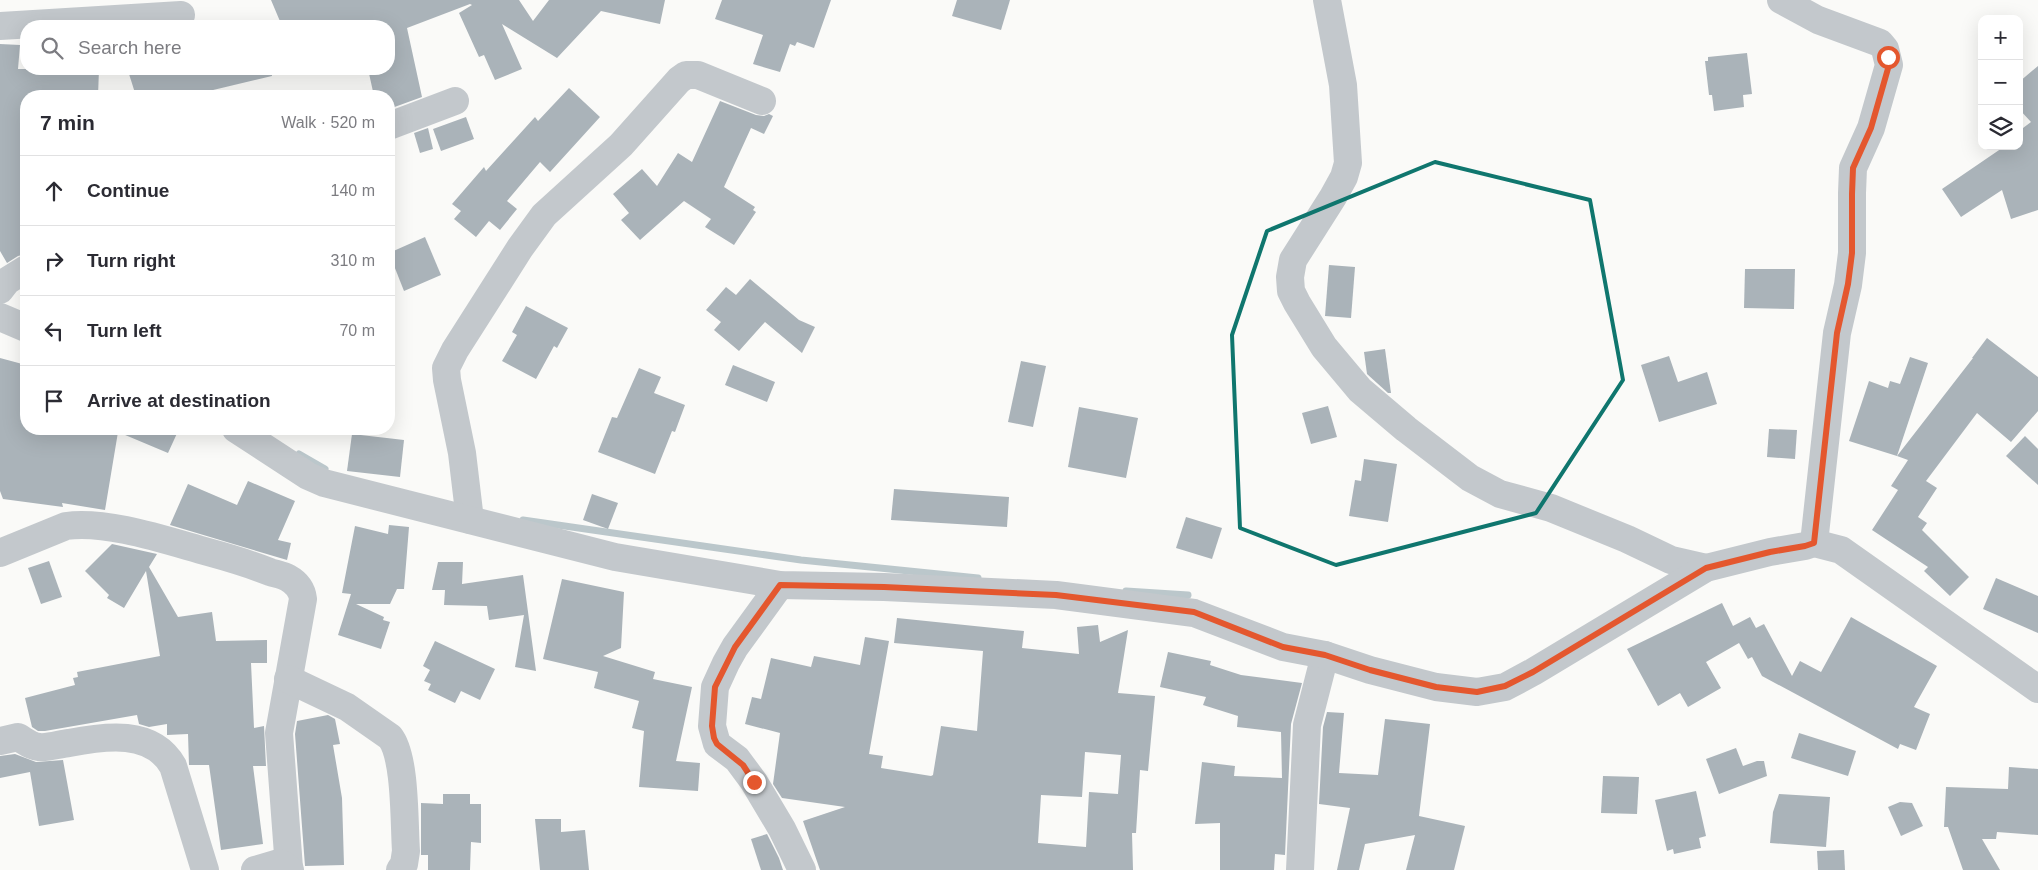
<!DOCTYPE html>
<meta charset="utf-8">
<style>
body{margin:0;font-family:Helvetica,sans-serif;background:#f7f7f7;color:#2b2b33}
.controls{position:absolute;right:15px;top:15px;display:grid;overflow:hidden;border-radius:10px;box-shadow:0 5px 20px #0002}
.controls button{width:45px;height:45px;display:grid;place-items:center;padding:0;border:0;border-bottom:1px solid #e1e1e2;background:#fff;color:#2b2b33;font:25px sans-serif}
.stop{position:absolute;width:15px;height:15px;margin:-11px;border:4px solid #e4572e;border-radius:50%;background:#fff}
.stop.end{background:#e4572e;border-color:#fff;box-shadow:0 1px 5px #0008}
.list{margin:0;padding:0;list-style:none}
h2{display:flex;justify-content:space-between;align-items:center;height:65px;margin:0;padding:0 20px;font-size:21px}
h2 small{font-size:16px;font-weight:400;color:#7c7c81}
.list li{display:grid;grid-template-columns:32px 1fr auto;gap:15px;align-items:center;box-sizing:border-box;height:70px;padding:0 20px;border-top:1px solid #e1e1e2}
.list b{display:block;font-size:19px;white-space:nowrap}
.list em{font-size:16px;font-style:normal;color:#7c7c81}
.icon{flex:none;width:28px;height:28px;fill:none;stroke:currentColor;stroke-width:2;stroke-linecap:round;stroke-linejoin:round}
.map{position:relative;flex:none;width:2038px;height:870px;overflow:hidden}
.search{position:absolute;background:#fff;box-shadow:0 5px 20px #0002;left:20px;top:20px;width:375px;height:55px;display:flex;align-items:center;gap:12px;box-sizing:border-box;padding:0 18px;border-radius:20px;color:#7c7c81;font-size:19px}
.panel{position:absolute;background:#fff;box-shadow:0 5px 20px #0002;left:20px;top:90px;width:375px;height:345px;border-radius:20px}
.map>svg:first-child{display:block}
.lines{fill:none;stroke-linecap:round;stroke-linejoin:round}
.stream{stroke:#bbc7cb;stroke-width:7}
.building{fill:#aab3b9;fill-rule:evenodd}
.minor{stroke:#c3c8cc;stroke-width:28}
.tertiary{stroke:#c3c8cc;stroke-width:28}
.route{stroke:#e4572e;stroke-width:6}
.marked{fill:none;stroke:#0f766e;stroke-width:4;stroke-linejoin:round}
</style>
<div class="map">
<svg width="2038" height="870" viewBox="0 0 2038 870">
<rect width="100%" height="100%" fill="#fafaf8"/>
<g class="lines">
<g class="stream">
<path d="M 299,454 L 325,469"/>
<path d="M 523,520 L 801,560 L 978,578"/>
<path d="M 1126,591 L 1188,595"/>
</g>
</g>
<g class="building">
<path d="M 271,0 L 519,0 L 533,21 L 549,0 L 665,0 L 660,24 L 601,11 L 557,58 L 502,24 L 522,69 L 495,80 L 484,55 L 479,57 L 459,13 L 472,5 L 470,4 L 407,28 L 422,97 L 389,109 L 389,96 L 374,96 L 368,69 L 389,69 L 389,26 L 282,26 Z"/>
<path d="M 722,0 L 831,0 L 814,48 L 797,42 L 795,46 L 790,44 L 780,72 L 753,64 L 763,35 L 715,19 Z"/>
<path d="M 957,0 L 1010,0 L 1001,30 L 952,16 Z"/>
<path d="M 0,44 L 20,45 L 18,69 L 99,69 L 98,96 L 26,96 L 26,254 L 18,256 L 7,263 L 0,251 Z"/>
<path d="M 1747,53 L 1752,94 L 1743,95 L 1744,107 L 1714,111 L 1712,95 L 1709,95 L 1705,61 L 1708,61 L 1708,57 Z"/>
<path d="M 2038,66 L 2038,210 L 2011,219 L 2002,190 L 1961,217 L 1942,189 L 2005,146 L 2019,146 L 2019,131 L 2031,122 L 2019,109 L 2019,82 Z"/>
<path d="M 147,69 L 271,69 L 272,76 L 188,96 L 136,96 L 129,74 Z"/>
<path d="M 569,88 L 600,117 L 550,172 L 540,162 L 507,201 L 517,209 L 500,230 L 489,221 L 476,237 L 454,219 L 461,211 L 452,204 L 484,167 L 486,171 L 535,117 L 538,121 Z"/>
<path d="M 720,101 L 756,115 L 764,116 L 769,114 L 773,116 L 764,134 L 751,128 L 724,187 L 755,207 L 753,210 L 756,212 L 734,245 L 705,227 L 711,219 L 684,201 L 640,240 L 621,220 L 629,213 L 613,194 L 642,169 L 657,186 L 678,153 L 692,162 Z"/>
<path d="M 466,117 L 474,139 L 441,151 L 433,129 Z"/>
<path d="M 428,128 L 433,149 L 420,153 L 414,133 Z"/>
<path d="M 425,237 L 441,275 L 404,291 L 389,253 Z"/>
<path d="M 1329,265 L 1355,267 L 1351,318 L 1325,316 Z"/>
<path d="M 1745,269 L 1795,269 L 1794,309 L 1744,308 Z"/>
<path d="M 750,279 L 799,320 L 815,327 L 802,353 L 765,322 L 739,351 L 714,330 L 721,322 L 706,310 L 726,287 L 736,295 Z"/>
<path d="M 526,306 L 568,328 L 557,348 L 554,346 L 536,379 L 502,361 L 517,335 L 512,332 Z"/>
<path d="M 1987,338 L 2038,377 L 2038,411 L 2011,442 L 1977,413 L 1926,481 L 1937,488 L 1918,517 L 1927,523 L 1922,530 L 1969,577 L 1950,596 L 1924,571 L 1928,567 L 1872,530 L 1898,490 L 1891,486 L 1908,460 L 1897,456 L 1973,358 L 1972,358 Z"/>
<path d="M 1385,349 L 1391,393 L 1388,393 L 1367,374 L 1364,352 Z"/>
<path d="M 1669,356 L 1678,382 L 1707,372 L 1717,404 L 1659,422 L 1641,365 Z"/>
<path d="M 1910,357 L 1928,363 L 1897,456 L 1849,441 L 1869,381 L 1888,388 L 1890,381 L 1900,384 Z"/>
<path d="M 0,358 L 26,365 L 26,429 L 179,429 L 168,453 L 118,432 L 105,510 L 62,503 L 63,507 L 3,499 L 0,491 Z"/>
<path d="M 1021,361 L 1046,366 L 1033,427 L 1008,422 Z"/>
<path d="M 733,365 L 775,382 L 767,402 L 725,385 Z"/>
<path d="M 639,368 L 661,377 L 654,393 L 685,405 L 675,432 L 672,431 L 655,474 L 598,452 L 612,417 L 617,418 Z"/>
<path d="M 1328,406 L 1337,437 L 1311,444 L 1302,413 Z"/>
<path d="M 1079,407 L 1138,418 L 1126,478 L 1068,467 Z"/>
<path d="M 1769,429 L 1797,430 L 1795,459 L 1767,457 Z"/>
<path d="M 352,434 L 404,440 L 400,477 L 347,471 Z"/>
<path d="M 2025,436 L 2038,449 L 2038,485 L 2006,456 Z"/>
<path d="M 1364,459 L 1397,464 L 1388,522 L 1349,516 L 1355,480 L 1361,481 Z"/>
<path d="M 248,481 L 295,501 L 278,540 L 291,543 L 287,560 L 170,525 L 188,484 L 237,505 Z"/>
<path d="M 894,489 L 1009,497 L 1007,527 L 891,520 Z"/>
<path d="M 592,494 L 618,503 L 608,529 L 583,520 Z"/>
<path d="M 1186,517 L 1222,528 L 1212,559 L 1176,548 Z"/>
<path d="M 389,525 L 409,527 L 404,589 L 397,589 L 390,604 L 356,604 L 384,617 L 383,620 L 390,622 L 381,649 L 338,635 L 351,594 L 342,593 L 355,526 L 388,534 Z"/>
<path d="M 112,544 L 157,554 L 149,567 L 178,617 L 212,612 L 216,641 L 267,640 L 267,663 L 251,663 L 254,728 L 264,726 L 266,766 L 253,766 L 263,844 L 221,850 L 209,765 L 189,765 L 188,734 L 167,735 L 167,724 L 149,727 L 139,724 L 137,715 L 45,731 L 38,731 L 32,727 L 25,698 L 75,685 L 73,678 L 78,677 L 77,672 L 160,656 L 146,571 L 124,608 L 107,598 L 109,595 L 85,571 Z"/>
<path d="M 49,561 L 62,597 L 41,604 L 28,568 Z"/>
<path d="M 438,562 L 463,562 L 462,584 L 523,575 L 536,671 L 515,667 L 524,615 L 489,620 L 487,606 L 444,605 L 445,590 L 432,590 Z"/>
<path d="M 1996,578 L 2038,596 L 2038,633 L 1983,609 Z"/>
<path d="M 562,579 L 624,592 L 621,648 L 603,656 L 655,672 L 653,679 L 692,687 L 676,761 L 700,763 L 698,791 L 639,787 L 644,731 L 632,728 L 639,701 L 594,688 L 598,672 L 543,659 Z"/>
<path d="M 1722,603 L 1733,626 L 1750,617 L 1756,628 L 1764,624 L 1792,676 L 1800,661 L 1821,672 L 1851,617 L 1937,666 L 1914,707 L 1930,714 L 1916,750 L 1900,744 L 1898,749 L 1762,676 L 1752,657 L 1748,659 L 1739,643 L 1706,662 L 1721,688 L 1688,707 L 1680,693 L 1658,706 L 1627,649 Z"/>
<path d="M 897,618 L 1024,631 L 1022,648 L 1079,654 L 1077,627 L 1098,625 L 1100,642 L 1128,630 L 1118,693 L 1155,696 L 1148,771 L 1140,770 L 1136,833 L 1132,833 L 1133,870 L 820,870 L 803,821 L 845,807 L 782,798 L 773,784 L 780,733 L 745,724 L 752,697 L 761,699 L 771,658 L 811,667 L 814,656 L 860,665 L 865,637 L 889,641 L 869,754 L 883,756 L 881,768 L 931,776 L 933,775 L 941,726 L 977,731 L 983,651 L 894,643 ZM 1085,752 L 1121,755 L 1118,794 L 1089,792 L 1086,847 L 1038,843 L 1041,795 L 1082,797 Z"/>
<path d="M 435,641 L 495,669 L 480,700 L 461,691 L 455,703 L 428,690 L 431,684 L 424,681 L 430,670 L 423,666 Z"/>
<path d="M 1168,652 L 1211,661 L 1210,665 L 1241,675 L 1302,683 L 1291,724 L 1285,855 L 1275,854 L 1274,870 L 1220,870 L 1220,823 L 1195,824 L 1202,762 L 1235,766 L 1234,776 L 1282,778 L 1281,732 L 1237,727 L 1238,716 L 1203,705 L 1206,697 L 1160,687 Z"/>
<path d="M 1327,712 L 1344,713 L 1339,773 L 1378,775 L 1385,719 L 1430,724 L 1419,816 L 1465,826 L 1454,870 L 1406,870 L 1415,835 L 1365,844 L 1359,870 L 1337,870 L 1350,808 L 1319,804 L 1323,727 Z"/>
<path d="M 328,715 L 335,719 L 340,744 L 333,745 L 342,798 L 344,865 L 305,866 L 295,734 L 297,721 Z"/>
<path d="M 1799,733 L 1856,751 L 1848,776 L 1791,758 Z"/>
<path d="M 1736,748 L 1743,766 L 1757,761 L 1764,761 L 1767,776 L 1719,794 L 1706,759 Z"/>
<path d="M 15,754 L 36,762 L 63,760 L 74,820 L 39,826 L 30,772 L 0,778 L 0,756 Z"/>
<path d="M 2009,767 L 2038,769 L 2038,835 L 1997,832 L 1996,839 L 1982,839 L 2000,870 L 1963,870 L 1948,827 L 1944,827 L 1946,787 L 2008,789 Z"/>
<path d="M 1603,776 L 1639,777 L 1637,814 L 1601,813 Z"/>
<path d="M 1696,791 L 1706,836 L 1699,838 L 1701,848 L 1674,854 L 1673,849 L 1667,851 L 1655,800 Z"/>
<path d="M 443,794 L 470,794 L 470,804 L 481,804 L 481,843 L 471,842 L 470,870 L 428,870 L 428,855 L 421,855 L 421,803 L 443,804 Z"/>
<path d="M 1779,794 L 1830,797 L 1826,847 L 1770,843 L 1773,812 Z"/>
<path d="M 1900,802 L 1912,803 L 1923,826 L 1901,836 L 1888,807 Z"/>
<path d="M 535,819 L 561,819 L 561,832 L 585,830 L 589,870 L 540,870 Z"/>
<path d="M 767,834 L 779,858 L 783,870 L 761,870 L 751,839 Z"/>
<path d="M 1844,850 L 1845,870 L 1818,870 L 1817,851 Z"/>
</g>
<g class="lines">
<g class="minor">
<path d="M 1327,0 L 1343,85 L 1348,163 L 1344,177 L 1333,197 L 1293,260 L 1290,277 L 1291,291 L 1297,303 L 1324,347 L 1360,390 L 1406,429 L 1470,478 L 1500,494 L 1551,508 L 1627,539 L 1671,560 L 1706,568"/>
<path d="M 1781,0 L 1818,20 L 1880,43 L 1885,49 L 1889,65 L 1871,128 L 1853,168 L 1852,193 L 1852,253 L 1848,285 L 1837,333 L 1814,543"/>
<path d="M 0,26 L 181,15"/>
<path d="M 389,126 L 455,101"/>
<path d="M 0,290 L 7,281 L 26,269"/>
<path d="M 470,520 L 462,453 L 447,380 L 446,368 L 455,350 L 520,248 L 544,215 L 621,145 L 679,80 L 686,75 L 698,75 L 762,101"/>
<path d="M 0,553 L 66,526 C 107,520 168,541 208,552 C 230,558 250,564 270,572 C 276,574 283,575 288,578 C 297,583 302,590 303,599 L 279,733 L 289,868"/>
<path d="M 780,585 L 735,647 L 726,663 L 715,687 L 712,726 L 717,744 L 737,759 L 754,782 L 782,829 L 802,870"/>
<path d="M 288,679 L 347,707 L 390,737 C 406,757 404,824 406,851 L 404,864 L 400,870"/>
<path d="M 0,741 L 18,737 C 25,741 30,746 39,747 C 48,748 60,744 69,743 C 105,736 152,729 173,766 L 205,870"/>
<path d="M 255,870 L 279,863 L 282,864 L 290,870"/>
<path d="M 1300,870 L 1307,725 L 1325,655"/>
</g>
<g class="tertiary">
<path d="M 0,317 L 26,328"/>
<path d="M 236,429 L 308,476 L 324,483 L 615,557 L 780,585 L 884,587 L 1056,595 L 1194,613 L 1283,647 L 1325,655 L 1370,670 L 1436,687 L 1477,692 L 1505,687 L 1533,672 L 1706,568 L 1770,552 L 1805,546 L 1814,543 L 1841,550 L 2038,689"/>
</g>
</g>
<g class="lines">
<path class="route" d="M 754,782 L 743,765 L 717,744 L 714,738 L 712,726 L 715,687 L 735,647 L 780,585 L 884,587 L 1056,595 L 1194,612 L 1283,647 L 1325,655 L 1370,670 L 1436,687 L 1477,692 L 1505,686 L 1533,672 L 1706,568 L 1770,552 L 1805,546 L 1814,543 L 1837,333 L 1848,284 L 1852,253 L 1852,194 L 1853,168 L 1871,128 L 1889,65 L 1888,57"/>
</g>
<path class="marked" d="M 1435,162 L 1590,200 L 1623,380 L 1536,513 L 1336,565 L 1240,528 L 1232,335 L 1267,231 Z"/>
</svg>
<div class="controls">
<button>+</button>
<button>−</button>
<button><svg class="icon" aria-label="layers" viewBox="0 0 24 24"><path d="M12 4l9 5-9 5-9-5zM3 14l9 5 9-5"/></svg></button>
</div>
<div class="stop" style="left:1888px;top:57px"></div>
<div class="stop end" style="left:754px;top:782px"></div>
<div class="search"><svg class="icon" aria-label="search" viewBox="0 0 24 24"><circle cx="10" cy="10" r="6"/><path d="M15 15l6 6"/></svg>Search here</div>
<section class="panel">
<h2>7 min<small>Walk · 520 m</small></h2>
<ul class="list">
<li><svg class="icon" aria-label="ahead" viewBox="0 0 24 24"><path d="M12 20V5M6 11l6-6 6 6"/></svg><div><b>Continue</b></div><em>140 m</em></li>
<li><svg class="icon" aria-label="right" viewBox="0 0 24 24"><path d="M7 20v-9h11M14 6l5 5-5 5"/></svg><div><b>Turn right</b></div><em>310 m</em></li>
<li><svg class="icon" aria-label="left" viewBox="0 0 24 24"><path d="M17 20v-9H6M10 6l-5 5 5 5"/></svg><div><b>Turn left</b></div><em>70 m</em></li>
<li><svg class="icon" aria-label="arrive" viewBox="0 0 24 24"><path d="M6 21V4h12l-3 4 3 4H6"/></svg><div><b>Arrive at destination</b></div></li>
</ul>
</section>
</div>
